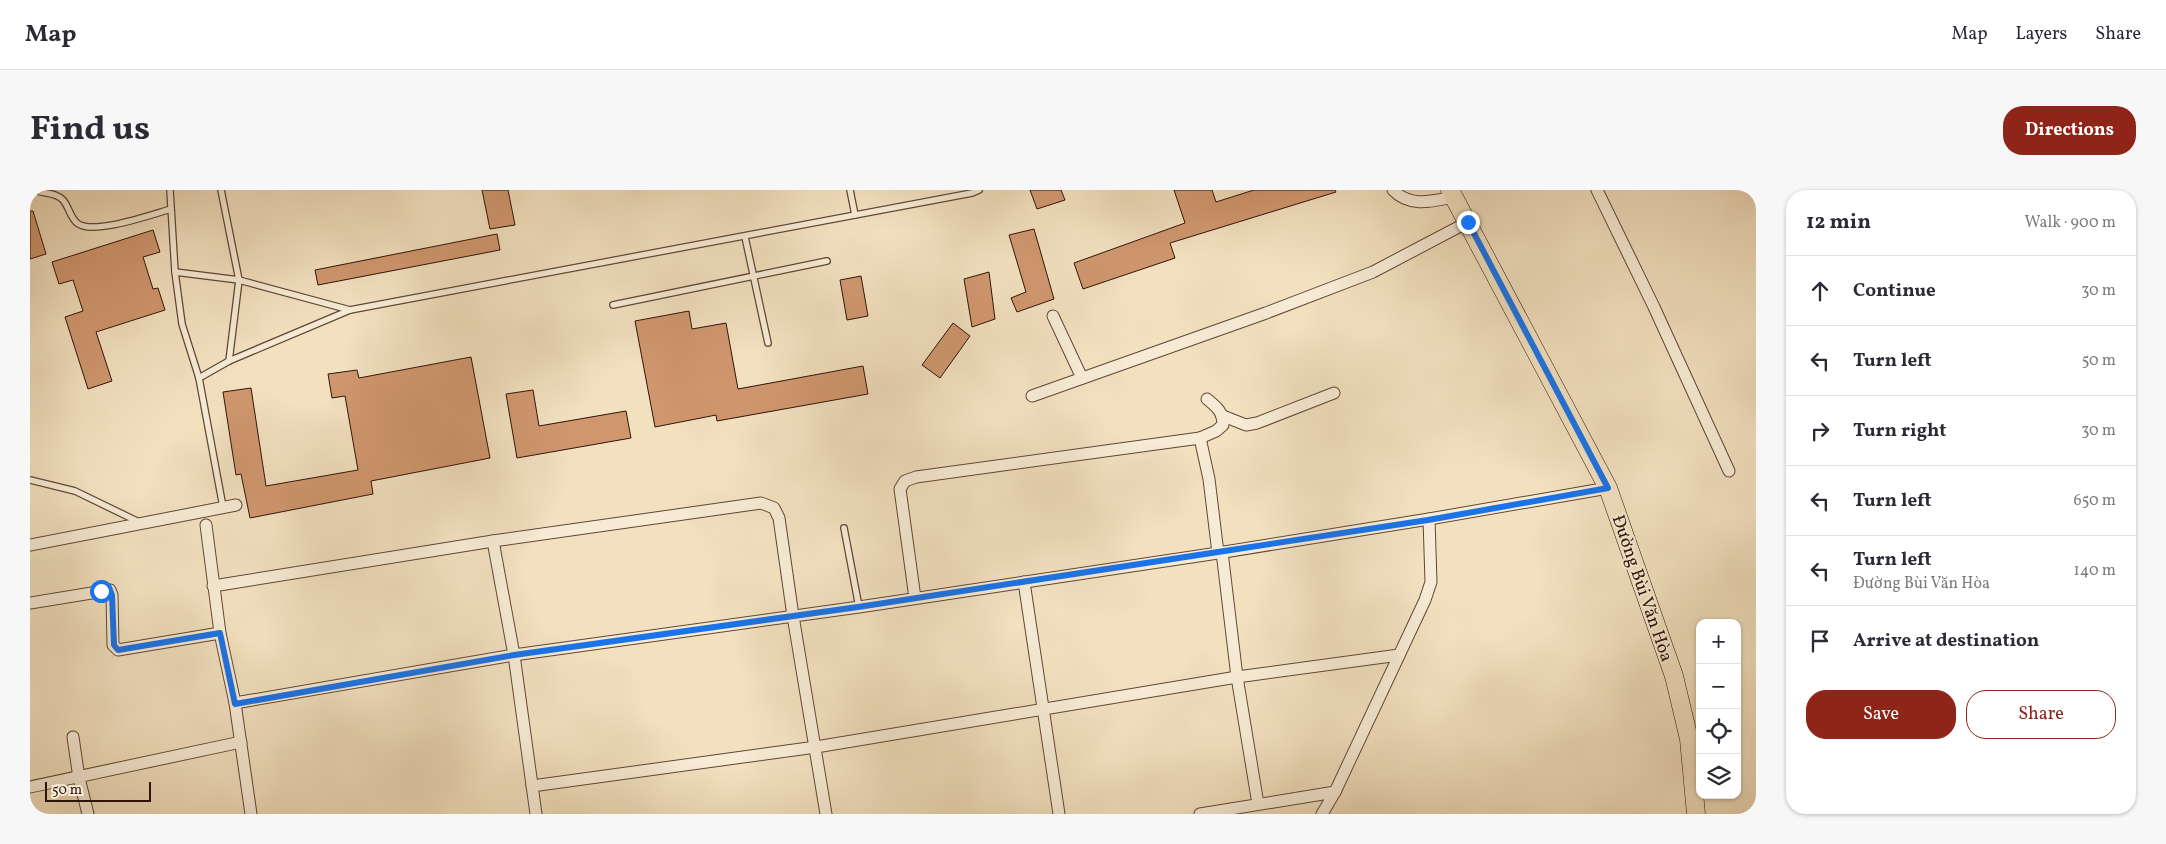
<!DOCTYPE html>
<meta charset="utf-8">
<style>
body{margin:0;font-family:Vollkorn,serif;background:#f7f7f7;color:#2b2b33}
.controls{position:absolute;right:15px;bottom:15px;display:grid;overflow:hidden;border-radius:10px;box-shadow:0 1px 4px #0004}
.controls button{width:45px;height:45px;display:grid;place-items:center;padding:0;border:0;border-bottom:1px solid #e1e1e2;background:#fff;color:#2b2b33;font:25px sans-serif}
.scale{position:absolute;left:15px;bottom:12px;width:106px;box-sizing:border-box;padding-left:5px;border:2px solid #2f1409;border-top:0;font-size:14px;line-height:18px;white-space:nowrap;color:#2f1409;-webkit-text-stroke:4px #f7ebd5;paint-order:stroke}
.stop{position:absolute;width:15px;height:15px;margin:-11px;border:4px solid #1a73e8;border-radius:50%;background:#fff}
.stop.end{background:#1a73e8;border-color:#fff;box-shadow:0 1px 5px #0008}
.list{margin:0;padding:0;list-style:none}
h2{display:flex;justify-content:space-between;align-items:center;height:65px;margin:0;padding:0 20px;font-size:21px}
h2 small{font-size:16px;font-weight:400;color:#7c7c81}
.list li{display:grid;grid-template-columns:32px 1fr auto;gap:15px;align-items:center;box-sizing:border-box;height:70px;padding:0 20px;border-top:1px solid #e1e1e2}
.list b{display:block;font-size:19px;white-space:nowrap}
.list p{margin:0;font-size:16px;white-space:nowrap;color:#7c7c81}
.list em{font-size:16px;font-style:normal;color:#7c7c81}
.actions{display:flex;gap:10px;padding:15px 20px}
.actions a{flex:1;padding:11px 0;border:1px solid #8f2418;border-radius:20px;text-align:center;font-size:18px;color:#8f2418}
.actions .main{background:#8f2418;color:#fff}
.icon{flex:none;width:28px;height:28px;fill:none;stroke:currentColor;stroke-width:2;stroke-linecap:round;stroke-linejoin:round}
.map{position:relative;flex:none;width:1726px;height:624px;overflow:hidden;border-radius:20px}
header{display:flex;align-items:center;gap:30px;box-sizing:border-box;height:70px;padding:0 25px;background:#fff;border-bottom:1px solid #e1e1e2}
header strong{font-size:24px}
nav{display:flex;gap:28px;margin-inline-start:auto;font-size:18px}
.intro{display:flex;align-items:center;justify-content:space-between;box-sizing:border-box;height:120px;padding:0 30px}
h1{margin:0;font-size:35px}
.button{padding:12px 22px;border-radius:20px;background:#8f2418;color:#fff;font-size:18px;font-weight:700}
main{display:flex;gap:30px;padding:0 30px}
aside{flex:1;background:#fff;border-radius:20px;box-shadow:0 1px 4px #0004}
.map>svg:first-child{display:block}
.building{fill:#d0976f;stroke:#2f1409}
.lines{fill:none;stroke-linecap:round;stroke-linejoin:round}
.lane-casing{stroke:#604736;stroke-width:8}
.street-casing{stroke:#604736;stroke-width:13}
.primary-casing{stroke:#2f1409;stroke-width:19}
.lane{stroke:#f7ebd5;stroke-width:5.5}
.street{stroke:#f7ebd5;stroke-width:11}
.primary{stroke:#f2e0bf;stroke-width:18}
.route{stroke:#1a73e8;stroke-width:6}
.labels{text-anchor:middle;stroke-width:4;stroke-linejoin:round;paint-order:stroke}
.street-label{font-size:18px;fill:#2f1409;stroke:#f7ebd5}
</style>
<header>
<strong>Map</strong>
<nav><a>Map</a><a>Layers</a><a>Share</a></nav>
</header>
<div class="intro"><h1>Find us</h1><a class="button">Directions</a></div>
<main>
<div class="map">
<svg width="1726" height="624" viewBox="0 0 1726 624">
<rect width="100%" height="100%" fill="#f2e0bf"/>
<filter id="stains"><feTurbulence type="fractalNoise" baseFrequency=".004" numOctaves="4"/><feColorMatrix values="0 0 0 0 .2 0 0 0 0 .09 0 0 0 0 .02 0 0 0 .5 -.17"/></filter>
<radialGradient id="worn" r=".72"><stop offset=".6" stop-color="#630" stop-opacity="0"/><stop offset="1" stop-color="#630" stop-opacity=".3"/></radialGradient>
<g class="building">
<path d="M 452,0 L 478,0 L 485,35 L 460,39 Z"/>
<path d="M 1000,0 L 1031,0 L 1035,10 L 1007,19 Z"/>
<path d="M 1144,0 L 1182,0 L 1186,12 L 1224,0 L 1305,0 L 1306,2 L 1140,53 L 1145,68 L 1053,99 L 1044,73 L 1155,33 Z"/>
<path d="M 0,21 L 3,21 L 16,64 L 0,69 Z"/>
<path d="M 1004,39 L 1024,109 L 987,122 L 981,108 L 996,102 L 979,45 Z"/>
<path d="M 123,40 L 130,62 L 113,67 L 123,99 L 128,98 L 135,120 L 66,142 L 82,191 L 58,199 L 35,127 L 53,121 L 43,90 L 29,94 L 22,72 Z"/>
<path d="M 467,44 L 470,60 L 288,95 L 285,80 Z"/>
<path d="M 959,82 L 965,129 L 942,137 L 934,89 Z"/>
<path d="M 831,86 L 838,126 L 817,130 L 810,90 Z"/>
<path d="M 659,121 L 662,139 L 696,133 L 708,199 L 833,176 L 838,204 L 687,231 L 686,225 L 625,237 L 605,131 Z"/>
<path d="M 923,133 L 940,146 L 910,188 L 892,175 Z"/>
<path d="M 441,167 L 460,268 L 341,291 L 343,304 L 220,328 L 211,284 L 206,285 L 193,202 L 221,198 L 236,296 L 328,280 L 315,206 L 302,208 L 298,184 L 327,180 L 329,188 Z"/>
<path d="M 503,200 L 509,236 L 596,221 L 601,248 L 487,268 L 476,204 Z"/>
</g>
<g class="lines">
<defs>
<g id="lane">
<path d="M 5,0 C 13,4 26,2 33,10 C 39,17 40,27 47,33 C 62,46 123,24 141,19"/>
<path d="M 140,0 L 145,82 L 152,134 L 169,188 L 193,317"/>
<path d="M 191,0 L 209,90 L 199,171"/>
<path d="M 820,0 L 825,25"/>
<path d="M 715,47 L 738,153"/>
<path d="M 145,82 L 209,90 L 320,120"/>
<path d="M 583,115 L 797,71"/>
<path d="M 169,188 L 199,171 L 320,120 L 942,3 L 949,0"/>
<path d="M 0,290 L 45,301 L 109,332"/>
<path d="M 814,338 L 829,417"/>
</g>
<g id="street">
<path d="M 1363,0 C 1380,18 1403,11 1424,7"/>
<path d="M 1567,0 L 1624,117 L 1699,281"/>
<path d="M 1023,126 L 1052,188"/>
<path d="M 1002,206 L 1236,123 L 1343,82 L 1438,32"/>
<path d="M 1193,226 L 1216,235 L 1227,233 L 1304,203"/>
<path d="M 1170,248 L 1186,241 L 1193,235 C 1193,222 1187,217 1177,209"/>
<path d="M 176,335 L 190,443 L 205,513 L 221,624"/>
<path d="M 463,351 L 484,465 L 506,624"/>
<path d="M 0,355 L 206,315"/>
<path d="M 1192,362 L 1207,487 L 1228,614"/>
<path d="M 994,392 L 1029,624"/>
<path d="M 183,396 L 463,351 L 731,313 L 744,318 L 749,328 L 763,426 L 796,624"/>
<path d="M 885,408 L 870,299 L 875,291 L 886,287 L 1170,248 L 1179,289 L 1188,363"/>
<path d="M 0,413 L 80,400 L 82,405 L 83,455 L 88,460 L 190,443"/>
<path d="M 205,513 L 484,465 L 829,417 L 1188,363 L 1399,329 L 1578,298"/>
<path d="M 43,547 L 49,588 L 58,624"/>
<path d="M 502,596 L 786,557 L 1207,487 L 1369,465"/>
<path d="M 0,597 L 211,552"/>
<path d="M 1170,624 L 1305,602"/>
<path d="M 1292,624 L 1305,602 L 1395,410 L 1401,392 L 1399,329"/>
</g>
<path id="primary" d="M 1420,0 L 1578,298 L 1644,486 L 1659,549 L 1666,624"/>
</defs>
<use href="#lane" class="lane-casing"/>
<use href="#street" class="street-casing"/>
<use href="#primary" class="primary-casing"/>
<use href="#lane" class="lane"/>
<use href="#street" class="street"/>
<use href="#primary" class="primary"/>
</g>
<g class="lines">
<path class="route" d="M 71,401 L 80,400 L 82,405 L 84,455 L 88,460 L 190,443 L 205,514 L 484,465 L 828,417 L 1188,362 L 1398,330 L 1578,298 L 1438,32"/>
</g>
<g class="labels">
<g class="street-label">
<text transform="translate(1613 398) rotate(71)" y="6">Đường Bùi Văn Hòa</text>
</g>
</g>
<rect width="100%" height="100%" filter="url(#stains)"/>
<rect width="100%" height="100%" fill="url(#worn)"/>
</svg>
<div class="controls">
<button>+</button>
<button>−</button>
<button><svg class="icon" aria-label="locate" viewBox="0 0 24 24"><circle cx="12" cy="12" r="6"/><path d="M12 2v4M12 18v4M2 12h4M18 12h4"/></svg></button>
<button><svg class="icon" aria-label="layers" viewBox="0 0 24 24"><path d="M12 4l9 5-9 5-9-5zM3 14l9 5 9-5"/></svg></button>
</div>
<div class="scale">50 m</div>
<div class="stop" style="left:71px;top:401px"></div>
<div class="stop end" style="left:1438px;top:32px"></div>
</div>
<aside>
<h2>12 min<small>Walk · 900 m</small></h2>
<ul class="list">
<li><svg class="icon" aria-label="ahead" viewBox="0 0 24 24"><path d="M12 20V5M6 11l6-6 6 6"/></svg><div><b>Continue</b></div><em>30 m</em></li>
<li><svg class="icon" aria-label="left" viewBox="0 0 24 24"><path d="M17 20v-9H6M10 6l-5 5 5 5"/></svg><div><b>Turn left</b></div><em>50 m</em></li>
<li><svg class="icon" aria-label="right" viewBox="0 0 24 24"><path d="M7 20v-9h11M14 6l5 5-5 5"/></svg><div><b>Turn right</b></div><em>30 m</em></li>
<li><svg class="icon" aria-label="left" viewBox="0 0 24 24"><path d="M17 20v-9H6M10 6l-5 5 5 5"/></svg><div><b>Turn left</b></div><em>650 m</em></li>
<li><svg class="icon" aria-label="left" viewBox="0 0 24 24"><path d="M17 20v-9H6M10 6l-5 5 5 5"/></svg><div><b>Turn left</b><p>Đường Bùi Văn Hòa</p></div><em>140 m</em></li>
<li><svg class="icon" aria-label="arrive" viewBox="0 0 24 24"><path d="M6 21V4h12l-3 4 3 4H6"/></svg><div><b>Arrive at destination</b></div></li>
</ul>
<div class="actions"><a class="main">Save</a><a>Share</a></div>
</aside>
</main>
